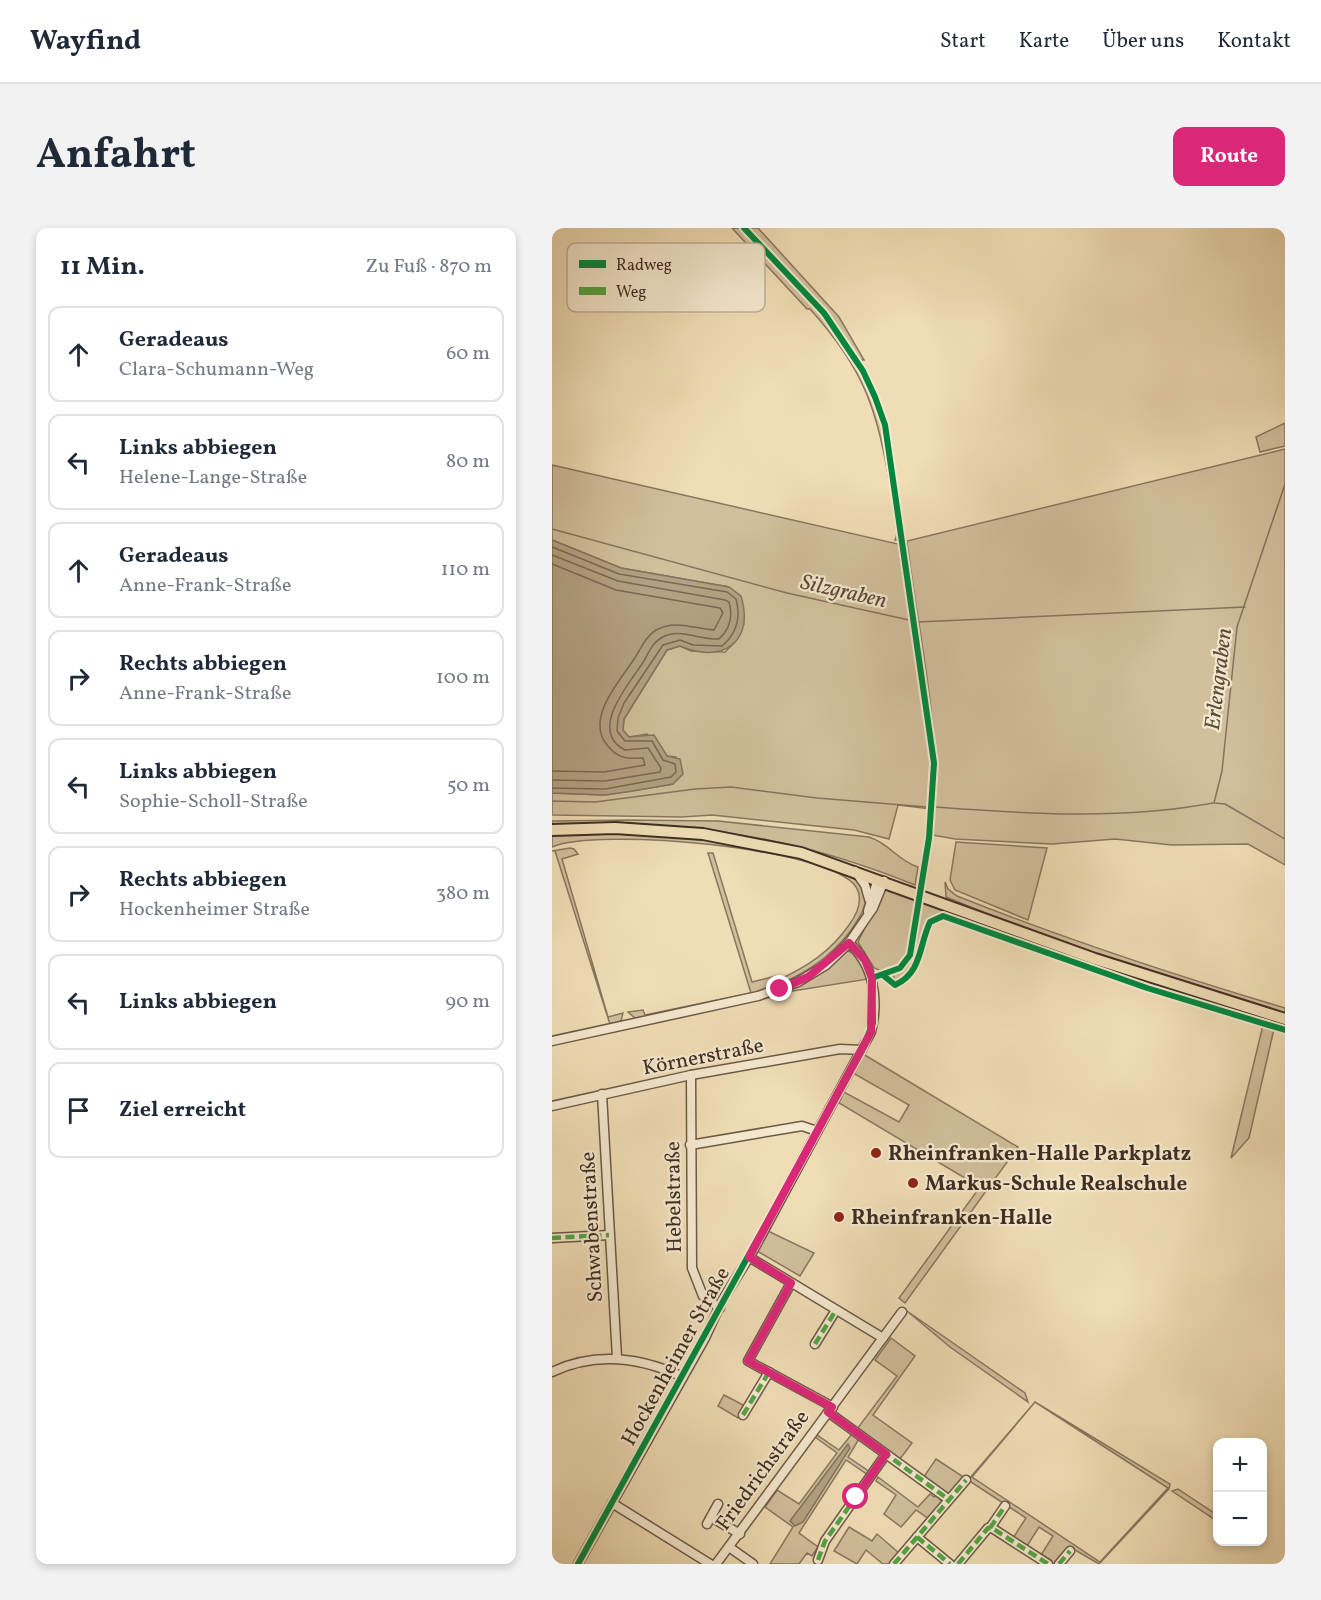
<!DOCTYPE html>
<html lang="de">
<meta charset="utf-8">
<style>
body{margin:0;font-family:Vollkorn,serif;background:#f2f2f3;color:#1f2937}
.controls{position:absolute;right:18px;bottom:18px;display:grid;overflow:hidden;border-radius:12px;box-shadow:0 3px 9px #0003}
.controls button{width:54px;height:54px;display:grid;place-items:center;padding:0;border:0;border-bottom:2px solid #e0e1e3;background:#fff;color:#1f2937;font:30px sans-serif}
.stop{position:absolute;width:18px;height:18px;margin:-14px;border:4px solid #db2777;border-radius:50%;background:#fff}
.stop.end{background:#db2777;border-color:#fff;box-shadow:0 2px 6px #0008}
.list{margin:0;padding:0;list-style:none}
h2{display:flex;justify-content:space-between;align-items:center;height:78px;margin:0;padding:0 24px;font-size:26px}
h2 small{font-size:20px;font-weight:400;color:#747a83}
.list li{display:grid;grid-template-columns:39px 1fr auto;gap:18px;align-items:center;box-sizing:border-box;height:96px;margin:0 12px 12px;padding:0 12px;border:2px solid #e0e1e3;border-radius:12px}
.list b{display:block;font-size:22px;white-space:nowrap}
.list p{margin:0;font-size:20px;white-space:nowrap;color:#747a83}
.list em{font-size:20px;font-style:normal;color:#747a83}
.icon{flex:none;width:33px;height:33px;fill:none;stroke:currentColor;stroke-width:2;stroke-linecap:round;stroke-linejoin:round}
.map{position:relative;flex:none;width:733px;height:1336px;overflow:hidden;border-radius:12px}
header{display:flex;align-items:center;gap:36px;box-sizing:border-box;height:84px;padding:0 30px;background:#fff;border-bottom:2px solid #e0e1e3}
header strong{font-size:28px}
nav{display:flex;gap:33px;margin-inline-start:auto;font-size:21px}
.intro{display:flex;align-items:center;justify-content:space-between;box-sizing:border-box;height:144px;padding:0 36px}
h1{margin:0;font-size:42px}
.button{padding:15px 27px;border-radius:12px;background:#db2777;color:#fff;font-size:21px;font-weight:700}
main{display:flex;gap:36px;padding:0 36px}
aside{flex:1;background:#fff;border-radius:12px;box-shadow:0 3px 9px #0003}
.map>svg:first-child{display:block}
.green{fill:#d2bf9c;stroke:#887660;stroke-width:1.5;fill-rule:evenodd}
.water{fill:#b4a183;stroke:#85735d;stroke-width:1.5}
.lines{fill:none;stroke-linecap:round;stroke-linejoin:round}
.shore{stroke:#7a6753;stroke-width:1.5}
.stream{stroke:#85735d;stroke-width:1.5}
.minor-casing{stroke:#6b5948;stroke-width:11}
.major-casing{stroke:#3f2d23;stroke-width:14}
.minor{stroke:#f5e9cf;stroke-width:8}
.major{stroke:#f0ddb5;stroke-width:10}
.quiet{stroke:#54a442;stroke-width:4.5;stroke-dasharray:9 4.5;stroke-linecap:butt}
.cycleway-casing{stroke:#f5e9cf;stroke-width:10}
.cycleway{stroke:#00873e;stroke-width:6}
.route{stroke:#db2777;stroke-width:8}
.poi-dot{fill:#8f2418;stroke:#f5e9cf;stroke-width:2}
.labels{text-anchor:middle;stroke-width:4.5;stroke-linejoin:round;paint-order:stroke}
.street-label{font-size:21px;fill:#3f2d23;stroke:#f5e9cf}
.poi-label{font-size:21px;font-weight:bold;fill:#3f2d23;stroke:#f5e9cf;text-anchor:start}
.water-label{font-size:22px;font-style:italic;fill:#5c4a3b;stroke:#f5e9cf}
.key{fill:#f5e9cf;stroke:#beb19b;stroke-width:1.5}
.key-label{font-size:16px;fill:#3f2d23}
</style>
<header>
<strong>Wayfind</strong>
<nav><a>Start</a><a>Karte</a><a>Über uns</a><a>Kontakt</a></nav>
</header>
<div class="intro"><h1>Anfahrt</h1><a class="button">Route</a></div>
<main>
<aside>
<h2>11 Min.<small>Zu Fuß · 870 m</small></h2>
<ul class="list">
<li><svg class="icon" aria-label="ahead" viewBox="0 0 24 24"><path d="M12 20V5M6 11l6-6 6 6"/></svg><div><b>Geradeaus</b><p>Clara-Schumann-Weg</p></div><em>60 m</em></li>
<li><svg class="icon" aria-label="left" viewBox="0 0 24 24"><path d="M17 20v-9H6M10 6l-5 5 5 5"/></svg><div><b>Links abbiegen</b><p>Helene-Lange-Straße</p></div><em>80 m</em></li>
<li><svg class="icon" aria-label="ahead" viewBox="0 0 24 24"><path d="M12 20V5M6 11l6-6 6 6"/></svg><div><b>Geradeaus</b><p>Anne-Frank-Straße</p></div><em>110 m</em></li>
<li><svg class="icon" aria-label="right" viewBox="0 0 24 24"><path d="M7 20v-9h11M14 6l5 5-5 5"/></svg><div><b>Rechts abbiegen</b><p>Anne-Frank-Straße</p></div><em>100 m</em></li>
<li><svg class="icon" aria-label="left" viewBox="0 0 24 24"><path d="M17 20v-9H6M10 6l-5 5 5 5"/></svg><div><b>Links abbiegen</b><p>Sophie-Scholl-Straße</p></div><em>50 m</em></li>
<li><svg class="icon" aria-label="right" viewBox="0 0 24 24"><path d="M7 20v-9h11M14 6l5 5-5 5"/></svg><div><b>Rechts abbiegen</b><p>Hockenheimer Straße</p></div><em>380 m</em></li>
<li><svg class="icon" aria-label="left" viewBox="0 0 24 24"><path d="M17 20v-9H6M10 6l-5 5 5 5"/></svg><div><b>Links abbiegen</b></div><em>90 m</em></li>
<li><svg class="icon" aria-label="arrive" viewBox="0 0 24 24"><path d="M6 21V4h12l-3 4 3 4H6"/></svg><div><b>Ziel erreicht</b></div></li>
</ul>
</aside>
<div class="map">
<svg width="733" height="1336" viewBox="0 0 733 1336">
<rect width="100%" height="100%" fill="#f0ddb5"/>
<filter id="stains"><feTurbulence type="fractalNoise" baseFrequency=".00333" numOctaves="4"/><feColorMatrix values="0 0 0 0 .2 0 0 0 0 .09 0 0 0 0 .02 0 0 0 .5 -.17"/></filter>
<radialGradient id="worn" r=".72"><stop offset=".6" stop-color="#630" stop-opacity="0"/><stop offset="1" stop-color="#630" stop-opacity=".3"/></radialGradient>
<g class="green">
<path d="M 180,0 L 189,0 C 237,53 297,104 322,173 C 331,196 333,220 338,244 C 341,264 349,292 346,312 L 343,312 C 349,300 341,276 339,263 C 325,182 314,143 258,81 L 255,81 Z"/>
<path d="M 195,0 L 206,0 L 287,89 L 312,132 L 306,132 L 281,96 Z"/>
<path d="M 733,195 L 733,218 L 708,224 L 704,209 Z"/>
<path d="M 733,221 L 733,637 L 696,616 L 620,617 L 563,611 L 500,616 L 403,611 L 380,607 C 393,514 366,407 355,313 Z"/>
<path d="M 0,237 L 346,316 L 357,388 L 361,389 L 380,531 L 379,581 L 346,577 L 337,611 L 302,602 L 160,587 L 130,589 L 0,587 L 0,565 L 53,567 L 121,556 L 124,529 L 115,528 L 95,506 L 77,509 L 71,502 L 72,491 L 115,422 L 128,418 L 139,423 L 173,424 L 180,417 L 192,396 L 177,359 L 69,340 L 0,312 Z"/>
<path d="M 75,592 L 166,593 L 317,609 C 337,615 346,633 366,639 L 363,657 C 301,632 231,611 164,604 C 110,599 54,600 0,597 L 0,593 Z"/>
<path d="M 21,603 C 103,607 217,606 290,645 C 296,648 305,651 309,656 C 317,667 313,680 307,690 C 288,723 258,743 224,758 L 226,752 C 255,739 279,723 297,697 C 305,686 312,672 304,659 C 278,619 43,599 0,619 L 0,604 Z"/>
<path d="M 404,614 L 495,620 L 476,692 L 403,662 L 398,652 Z"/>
<path d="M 18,620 L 22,621 L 26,626 L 10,631 L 56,789 L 71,785 L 69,793 L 58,796 L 56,790 L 3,623 L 0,623 Z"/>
<path d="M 156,625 L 161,625 L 200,754 L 224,748 L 214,762 L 84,791 L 76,784 L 91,782 L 93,787 L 199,765 Z"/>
<path d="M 393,654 L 396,661 L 405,668 C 513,711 622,747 733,780 L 733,787 L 594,745 L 472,701 L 394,669 Z"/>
<path d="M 337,660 L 363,670 C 360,698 365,734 332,744 L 322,740 L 306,714 L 331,662 Z"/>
<path d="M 370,672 L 733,794 L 733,798 L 553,743 L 388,685 C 361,698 375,750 343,753 L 341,747 C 368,732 365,700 370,672 Z"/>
<path d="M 296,723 L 304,726 L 316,751 L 228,765 L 248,756 Z"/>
<path d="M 711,797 L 722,801 L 697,910 L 679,930 Z"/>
<path d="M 311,826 L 466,919 L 353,1075 L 347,1070 L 428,959 L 287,875 L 292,864 L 347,894 L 357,877 L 301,845 Z"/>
<path d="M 216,1003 L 262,1025 L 248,1048 L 205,1023 Z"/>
<path d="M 355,1083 L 473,1165 L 476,1174 L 398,1119 Z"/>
<path d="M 339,1110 L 363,1128 L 321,1187 L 360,1215 L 348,1231 L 305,1201 L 345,1148 L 323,1132 Z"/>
<path d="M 172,1167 L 193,1178 L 186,1190 L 166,1178 Z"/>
<path d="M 483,1174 L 618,1256 L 617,1261 L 547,1336 L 518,1319 L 502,1336 L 489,1327 L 501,1308 L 487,1299 L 475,1318 L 461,1310 L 474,1290 L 416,1252 ZM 483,1174 L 616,1260 L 548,1334 L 420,1249 Z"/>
<path d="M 300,1206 L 307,1211 L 296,1229 L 318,1244 L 316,1247 L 294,1232 L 247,1305 L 266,1319 L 260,1328 L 255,1325 L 247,1336 L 218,1336 L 241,1299 L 213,1279 L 225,1262 L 247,1276 L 285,1225 L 263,1209 L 265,1207 L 287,1222 Z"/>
<path d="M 384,1231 L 413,1250 L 397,1266 L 371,1250 Z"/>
<path d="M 326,1249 L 366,1279 L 378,1266 L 382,1269 L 384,1266 L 390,1274 L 377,1291 L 364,1282 L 349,1299 L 332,1286 L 344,1267 L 324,1253 Z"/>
<path d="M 626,1261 L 665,1287 L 665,1293 L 620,1263 Z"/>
<path d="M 297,1299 L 320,1313 L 325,1306 L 347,1325 L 339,1336 L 331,1336 L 314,1322 L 305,1336 L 282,1323 Z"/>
</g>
<g class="water">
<path d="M 0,312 L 69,340 L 177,359 L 189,368 C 203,415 170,436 128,418 L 115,422 L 72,491 L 71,502 L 77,509 L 102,507 L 115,528 L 128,531 L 131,546 L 121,556 L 81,563 L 53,567 L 0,565 Z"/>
<path d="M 296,1216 L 298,1220 L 251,1294 L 243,1298 L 238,1293 Z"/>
</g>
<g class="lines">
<g class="shore">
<path d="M 0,319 L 67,346 L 175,364 L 184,371 C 189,389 185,405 170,418 L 141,417 L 128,412 L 111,417 L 72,475 L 66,490 L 65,503 L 73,513 L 100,513 L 111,532 L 123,536 L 124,544 L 119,549 L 53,561 L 0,560"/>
<path d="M 0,327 L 66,353 L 173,372 L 177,374 C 181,388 178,401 167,411 C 146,412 127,399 109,410 C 99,416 96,427 90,436 C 76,457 36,503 73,522 L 96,520 L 109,540 L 108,544 L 53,553 L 0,552"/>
<path d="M 0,336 L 64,362 L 168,380 L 171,385 L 162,402 C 141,401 125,391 104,402 C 93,409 89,421 82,431 C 68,453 33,490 55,517 C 66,531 75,531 91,530 L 93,537 L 52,544 L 0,543"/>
</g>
<g class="stream">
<path d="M 733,256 L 685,399 L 670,543 L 662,575 L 673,576 L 733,611"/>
<path d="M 0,301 L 235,365 L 366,394 L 693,379"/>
<path d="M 0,573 L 43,574 L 143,561 L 179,559 L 265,570 L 375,579"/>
<path d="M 384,579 C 476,586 570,592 661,575"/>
</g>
<defs>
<g id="minor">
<path d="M 303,643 L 313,657 L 317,671"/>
<path d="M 316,683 L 324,657 L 332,653"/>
<path d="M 0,813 L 206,768 L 246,754 L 274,737 L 297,715 L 321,680 L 332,653"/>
<path d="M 139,847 L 140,1040 L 151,1068 L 168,1080"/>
<path d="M 50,866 L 65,1130"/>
<path d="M 0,878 L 139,847 L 288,821 L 310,822"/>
<path d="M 138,917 L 250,898 L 265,903"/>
<path d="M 0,1010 L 57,1007"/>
<path d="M 197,1029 L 331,1110"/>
<path d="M 239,1055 L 196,1133 L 281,1179"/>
<path d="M 263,1116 L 284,1082"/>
<path d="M 0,1144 C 44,1123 88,1129 131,1149"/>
<path d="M 276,1184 L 396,1271"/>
<path d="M 191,1187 L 217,1144"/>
<path d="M 60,1275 L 158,1336"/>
<path d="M 159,1289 L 188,1306"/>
<path d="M 155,1296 L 166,1276"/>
<path d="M 438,1300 L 453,1278"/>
<path d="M 365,1309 L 398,1336"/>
<path d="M 177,1319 L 201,1336"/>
<path d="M 266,1332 L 273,1313 L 334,1226"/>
<path d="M 26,1336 L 153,1110 L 170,1073 L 202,1021 L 319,804 C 327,772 322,737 297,715"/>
<path d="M 164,1336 L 350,1084"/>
<path d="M 342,1336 L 414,1252"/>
<path d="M 406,1336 L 436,1300 L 440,1300 L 496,1336"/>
<path d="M 507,1336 L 518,1323"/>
</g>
<path id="major" d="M 0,602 L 63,600 L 151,606 L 249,625 L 543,731 L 733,791"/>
</defs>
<use href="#minor" class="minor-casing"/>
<use href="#major" class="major-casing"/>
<use href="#minor" class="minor"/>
<use href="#major" class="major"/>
<g class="quiet">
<path d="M 0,1010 L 57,1007"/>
<path d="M 239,1055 L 196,1133 L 281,1179"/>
<path d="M 263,1116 L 284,1082"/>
<path d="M 276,1184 L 396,1271"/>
<path d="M 191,1187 L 217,1144"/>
<path d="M 438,1300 L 453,1278"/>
<path d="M 365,1309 L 398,1336"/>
<path d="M 266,1332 L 273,1313 L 334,1226"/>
<path d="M 342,1336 L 414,1252"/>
<path d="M 406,1336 L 436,1300 L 440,1300 L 496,1336"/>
<path d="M 507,1336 L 518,1323"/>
</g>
<defs>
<g id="cycleway">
<path d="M 332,748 L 343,757 C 370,745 367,717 378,694 L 391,688 L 595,760 L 733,802"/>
<path d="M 26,1336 L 310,822 L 321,795 L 320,750 L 348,740 L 358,727 L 377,610 L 382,535 L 333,197 L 323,169 L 311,143 L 272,85 L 192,0"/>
</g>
</defs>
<use href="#cycleway" class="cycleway-casing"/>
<use href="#cycleway" class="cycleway"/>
</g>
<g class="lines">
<path class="route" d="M 228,761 L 256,749 L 297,715 L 313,732 L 320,750 L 319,804 L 197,1029 L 239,1055 L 196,1133 L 280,1179 L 276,1184 L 334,1226 L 304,1269"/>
</g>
<g class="poi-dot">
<circle cx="324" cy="925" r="6"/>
<circle cx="361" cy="955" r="6"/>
<circle cx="287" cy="989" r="6"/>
</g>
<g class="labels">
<g class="street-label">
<text transform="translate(151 828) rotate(-11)" y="7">Körnerstraße</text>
<text transform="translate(121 969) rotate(-91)" y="7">Hebelstraße</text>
<text transform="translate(39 999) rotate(-93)" y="7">Schwabenstraße</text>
<text transform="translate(123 1128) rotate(-61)" y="7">Hockenheimer Straße</text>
<text transform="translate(210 1242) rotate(-54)" y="7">Friedrichstraße</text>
</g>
<g class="poi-label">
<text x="336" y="932">Rheinfranken-Halle Parkplatz</text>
<text x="373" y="962">Markus-Schule Realschule</text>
<text x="299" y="996">Rheinfranken-Halle</text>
</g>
<g class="water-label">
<text transform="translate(292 362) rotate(13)" y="8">Silzgraben</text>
<text transform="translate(665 451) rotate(-83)" y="8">Erlengraben</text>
</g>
</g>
<rect x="15" y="15" width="198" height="69" rx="9" class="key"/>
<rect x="27" y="32" width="27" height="8" fill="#00873e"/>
<rect x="27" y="59" width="27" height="8" fill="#54a442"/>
<g class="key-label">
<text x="64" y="42">Radweg</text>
<text x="64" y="69">Weg</text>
</g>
<rect width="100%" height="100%" filter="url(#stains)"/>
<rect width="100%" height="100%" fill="url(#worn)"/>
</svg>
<div class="controls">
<button>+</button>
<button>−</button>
</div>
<div class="stop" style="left:304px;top:1269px"></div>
<div class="stop end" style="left:228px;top:761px"></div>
</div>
</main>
